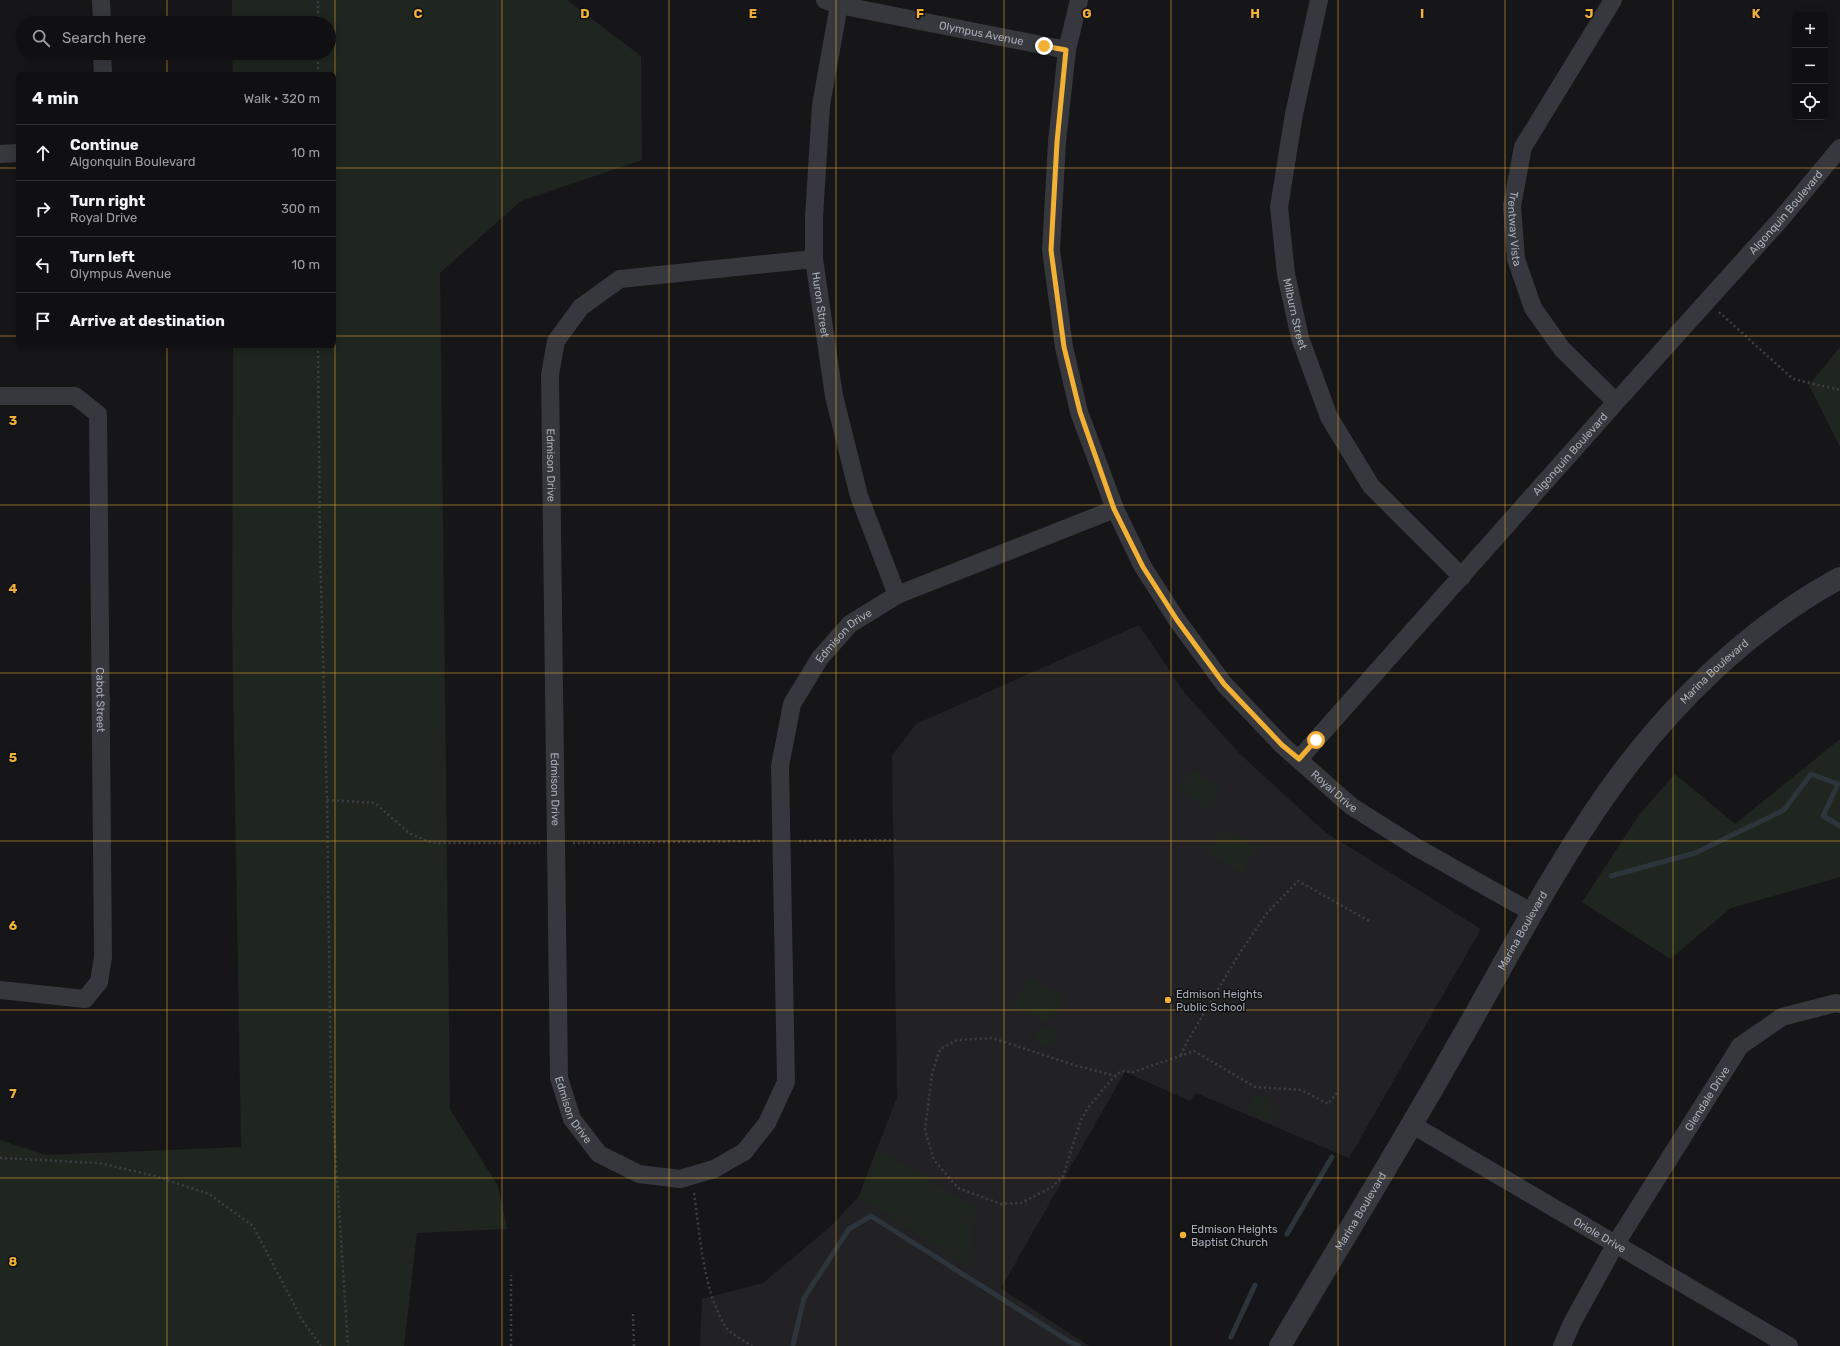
<!DOCTYPE html>
<meta charset="utf-8">
<style>
body{margin:0;font-family:Rubik,sans-serif;background:#1e1e20;color:#f1f3f6}
.controls{position:absolute;right:12px;top:12px;display:grid;overflow:hidden;border-radius:6px;box-shadow:0 2px 10px #0003}
.controls button{width:36px;height:36px;display:grid;place-items:center;padding:0;border:0;border-bottom:1px solid #303032;background:#101012;color:#f1f3f6;font:20px sans-serif}
.stop{position:absolute;width:12px;height:12px;margin:-9px;border:3px solid #f2b134;border-radius:50%;background:#fff}
.stop.end{background:#f2b134;border-color:#fff;box-shadow:0 1px 4px #0008}
.list{margin:0;padding:0;list-style:none}
h2{display:flex;justify-content:space-between;align-items:center;height:52px;margin:0;padding:0 16px;font-size:17px}
h2 small{font-size:13px;font-weight:400;color:#9c9d9f}
.list li{display:grid;grid-template-columns:26px 1fr auto;gap:12px;align-items:center;box-sizing:border-box;height:56px;padding:0 16px;border-top:1px solid #303032}
.list b{display:block;font-size:15px;white-space:nowrap}
.list p{margin:0;font-size:13px;white-space:nowrap;color:#9c9d9f}
.list em{font-size:13px;font-style:normal;color:#9c9d9f}
.icon{flex:none;width:22px;height:22px;fill:none;stroke:currentColor;stroke-width:2;stroke-linecap:round;stroke-linejoin:round}
.map{position:relative;flex:none;width:1840px;height:1346px;overflow:hidden}
.search{position:absolute;background:#101012;box-shadow:0 2px 10px #0003;left:16px;top:16px;width:320px;height:44px;display:flex;align-items:center;gap:10px;box-sizing:border-box;padding:0 14px;border-radius:22px;color:#9c9d9f;font-size:15px}
.panel{position:absolute;background:#101012;box-shadow:0 2px 10px #0003;left:16px;top:72px;width:320px;height:276px;border-radius:6px}
.map>svg:first-child{display:block}
.built{fill:#222225}
.green{fill:#1e261f}
.lines{fill:none;stroke-linecap:round;stroke-linejoin:round}
.stream{stroke:#2c353c;stroke-width:5}
.path{stroke:#3d3f44;stroke-width:2.5;stroke-dasharray:2 3;stroke-linecap:butt}
.minor{stroke:#37383d;stroke-width:18}
.tertiary{stroke:#37383d;stroke-width:22}
.route{stroke:#f2b134;stroke-width:5}
.grid{fill:none;stroke:#f2b134;stroke-width:1;stroke-opacity:0.55}
.poi-dot{fill:#f2b134;stroke:#111113;stroke-width:1.5}
.labels{text-anchor:middle;stroke-width:3;stroke-linejoin:round;paint-order:stroke}
.street-label{font-size:11px;fill:#a8adb8;stroke:#111113}
.poi-label{font-size:11px;fill:#a8adb8;stroke:#111113;text-anchor:start}
.grid-label{font-size:13px;text-anchor:middle;font-weight:bold;fill:#f2b134;stroke:#111113;stroke-width:3;stroke-linejoin:round;paint-order:stroke}
</style>
<div class="map">
<svg width="1840" height="1346" viewBox="0 0 1840 1346">
<rect width="100%" height="100%" fill="#161618"/>
<path class="built" d="M 1139,625 L 1183,691 L 1239,753 L 1325,832 L 1481,929 L 1349,1158 L 1196,1093 L 1190,1101 L 1125,1072 L 1001,1288 L 1089,1346 L 700,1346 L 702,1299 L 763,1283 L 832,1225 L 859,1196 L 897,1097 L 892,755 L 916,724 Z"/>
<g class="green">
<path d="M 232,0 L 567,0 L 641,56 L 642,160 L 521,201 L 440,273 L 450,1109 L 498,1186 L 507,1229 L 417,1233 L 404,1346 L 0,1346 L 0,1140 L 46,1155 L 241,1147 L 232,626 L 233,346 L 334,346 L 334,74 L 233,74 L 232,53 L 329,53 L 329,23 L 232,23 Z"/>
<path d="M 1840,347 L 1840,447 L 1809,385 Z"/>
<path d="M 1840,739 L 1840,877 L 1731,908 L 1670,959 L 1582,902 L 1639,815 L 1675,774 L 1735,824 Z"/>
<path d="M 1194,770 L 1221,790 L 1207,810 L 1180,790 Z"/>
<path d="M 1223,829 L 1256,848 L 1242,874 L 1208,854 Z"/>
<path d="M 1031,977 L 1063,998 L 1046,1024 L 1012,1003 Z"/>
<path d="M 1045,1027 L 1052,1028 L 1056,1035 L 1054,1042 L 1047,1047 L 1038,1044 L 1034,1037 L 1037,1031 Z"/>
<path d="M 1255,1094 L 1280,1108 L 1271,1123 L 1247,1110 Z"/>
<path d="M 877,1149 L 977,1208 L 973,1225 L 969,1268 L 859,1196 Z"/>
</g>
<g class="lines">
<g class="stream">
<path d="M 1611,876 L 1695,853 L 1784,810 L 1811,774 L 1838,784 L 1823,816 L 1840,826"/>
<path d="M 1287,1234 L 1332,1157"/>
<path d="M 1231,1337 L 1255,1285"/>
<path d="M 793,1345 L 804,1298 L 849,1229 L 871,1216 L 1070,1342 L 1079,1346"/>
</g>
<g class="path">
<path d="M 318,23 L 318,0"/>
<path d="M 318,74 L 318,53"/>
<path d="M 1719,312 L 1793,379 L 1840,390"/>
<path d="M 318,346 L 320,549 L 327,800 L 331,1087 L 348,1346"/>
<path d="M 327,800 L 375,803 L 409,833 L 432,843 L 540,843"/>
<path d="M 799,841 L 898,840"/>
<path d="M 573,843 L 764,841"/>
<path d="M 1181,1055 L 1187,1042 L 1239,954 L 1267,913 L 1298,881 L 1371,922"/>
<path d="M 1116,1076 L 1074,1065 L 992,1038 L 957,1040 L 940,1049 L 932,1074 L 925,1130 L 934,1160 L 958,1188 L 1001,1204 L 1021,1203 L 1052,1187 L 1063,1176 L 1081,1120 L 1087,1109 L 1110,1081 L 1121,1071 L 1133,1072 L 1194,1051 L 1255,1087 L 1302,1090 L 1328,1104 L 1337,1093"/>
<path d="M 0,1158 L 99,1163 L 155,1176 L 209,1194 L 253,1226 L 302,1320 L 321,1346"/>
<path d="M 694,1193 C 700,1235 703,1289 725,1326 C 730,1334 745,1341 752,1346"/>
<path d="M 633,1314 L 634,1346"/>
<path d="M 511,1346 L 511,1275"/>
</g>
<g class="minor">
<path d="M 101,0 L 102,23"/>
<path id="s1" d="M 825,0 L 839,5 L 1067,50"/>
<path id="s2" d="M 1079,0 L 1067,50 L 1057,142 L 1051,250 L 1064,347 L 1079,412 L 1115,509 L 1143,567 L 1177,620 L 1224,684 L 1282,745 L 1351,806 L 1416,847 L 1533,913"/>
<path id="s3" d="M 1319,0 L 1294,114 L 1279,207 L 1286,274 L 1300,338 L 1329,417 L 1371,486 L 1462,577"/>
<path id="s4" d="M 1613,0 L 1523,147 L 1512,206 L 1516,259 L 1533,308 L 1562,349 L 1616,402"/>
<path id="s5" d="M 839,5 L 821,105 L 814,217 L 814,259 L 834,396 L 859,496 L 897,595"/>
<path d="M 102,53 L 103,74"/>
<path d="M 0,154 L 18,153"/>
<path id="s6" d="M 814,259 L 620,279 L 581,307 L 556,341 L 550,375 L 559,1078 L 572,1119 L 599,1154 L 639,1174 L 680,1179 L 714,1169 L 744,1152 L 767,1123 L 786,1082 L 780,766 L 792,704 L 820,658 L 850,624 L 897,595 L 1115,509"/>
<path id="s7" d="M 0,396 L 75,396 L 98,414 L 103,957 L 99,982 L 85,999 L 0,990"/>
<path id="s8" d="M 1299,759 L 1616,402 L 1781,219 L 1840,148"/>
<path id="s9" d="M 1411,1124 L 1789,1346"/>
<path id="s10" d="M 1562,1346 L 1572,1323 L 1615,1245 L 1740,1046 L 1782,1017 L 1836,1003 L 1840,1004"/>
</g>
<path class="tertiary" id="s11" d="M 1280,1346 C 1339,1246 1400,1147 1457,1046 C 1505,963 1550,875 1605,796 C 1666,709 1746,629 1840,578"/>
</g>
<g class="lines">
<path class="route" d="M 1044,46 L 1066,50 L 1057,142 L 1051,250 L 1064,347 L 1080,412 L 1114,509 L 1143,567 L 1177,620 L 1224,684 L 1282,745 L 1299,759 L 1316,740"/>
</g>
<path class="grid" d="M 167,0 L 167,23M 335,0 L 335,1346M 502,0 L 502,1346M 669,0 L 669,1346M 836,0 L 836,1346M 1004,0 L 1004,1346M 1171,0 L 1171,1346M 1338,0 L 1338,1346M 1505,0 L 1505,1346M 1673,0 L 1673,1346M 167,53 L 167,74M 0,168 L 18,168M 334,168 L 1840,168M 0,336 L 18,336M 334,336 L 1840,336M 167,346 L 167,1346M 0,505 L 1840,505M 0,673 L 1840,673M 0,841 L 1840,841M 0,1010 L 1840,1010M 0,1178 L 1840,1178"/>
<g class="poi-dot">
<circle cx="1168" cy="1000" r="4"/>
<circle cx="1183" cy="1235" r="4"/>
</g>
<g class="labels">
<g class="street-label">
<text dy="4" stroke="none"><textPath href="#s1" startOffset="160">Olympus Avenue</textPath></text>
<text dy="4" stroke="none"><textPath href="#s8" startOffset="732">Algonquin Boulevard</textPath></text>
<text dy="4" stroke="none"><textPath href="#s4" startOffset="255">Trentway Vista</textPath></text>
<text dy="4" stroke="none"><textPath href="#s5" startOffset="302">Huron Street</textPath></text>
<text dy="4" stroke="none"><textPath href="#s3" startOffset="319">Milburn Street</textPath></text>
<text dy="4" stroke="none"><textPath href="#s8" startOffset="408">Algonquin Boulevard</textPath></text>
<text dy="4" stroke="none"><textPath href="#s6" startOffset="410">Edmison Drive</textPath></text>
<text dy="4" stroke="none"><textPath href="#s6" startOffset="1814">Edmison Drive</textPath></text>
<text dy="4" stroke="none"><textPath href="#s11" startOffset="805">Marina Boulevard</textPath></text>
<text dy="4" stroke="none"><textPath href="#s7" startOffset="390">Cabot Street</textPath></text>
<text dy="4" stroke="none"><textPath href="#s6" startOffset="734">Edmison Drive</textPath></text>
<text dy="4" stroke="none"><textPath href="#s2" startOffset="881">Royal Drive</textPath></text>
<text dy="4" stroke="none"><textPath href="#s11" startOffset="481">Marina Boulevard</textPath></text>
<text dy="4" stroke="none"><textPath href="#s10" startOffset="287">Glendale Drive</textPath></text>
<text dy="4" stroke="none"><textPath href="#s6" startOffset="1058">Edmison Drive</textPath></text>
<text dy="4" stroke="none"><textPath href="#s11" startOffset="157">Marina Boulevard</textPath></text>
<text dy="4" stroke="none"><textPath href="#s9" startOffset="219">Oriole Drive</textPath></text>
</g>
<g class="poi-label">
<text x="1176" y="998">Edmison Heights<tspan x="1176" dy="13">Public School</tspan></text>
<text x="1191" y="1233">Edmison Heights<tspan x="1191" dy="13">Baptist Church</tspan></text>
</g>
</g>
<g class="grid-label">
<text x="418" y="18">C</text>
<text x="585" y="18">D</text>
<text x="753" y="18">E</text>
<text x="920" y="18">F</text>
<text x="1087" y="18">G</text>
<text x="1255" y="18">H</text>
<text x="1422" y="18">I</text>
<text x="1589" y="18">J</text>
<text x="1756" y="18">K</text>
<text x="13" y="425">3</text>
<text x="13" y="593">4</text>
<text x="13" y="762">5</text>
<text x="13" y="930">6</text>
<text x="13" y="1098">7</text>
<text x="13" y="1266">8</text>
</g>
</svg>
<div class="controls">
<button>+</button>
<button>−</button>
<button><svg class="icon" aria-label="locate" viewBox="0 0 24 24"><circle cx="12" cy="12" r="6"/><path d="M12 2v4M12 18v4M2 12h4M18 12h4"/></svg></button>
</div>
<div class="stop" style="left:1316px;top:740px"></div>
<div class="stop end" style="left:1044px;top:46px"></div>
<div class="search"><svg class="icon" aria-label="search" viewBox="0 0 24 24"><circle cx="10" cy="10" r="6"/><path d="M15 15l6 6"/></svg>Search here</div>
<section class="panel">
<h2>4 min<small>Walk · 320 m</small></h2>
<ul class="list">
<li><svg class="icon" aria-label="ahead" viewBox="0 0 24 24"><path d="M12 20V5M6 11l6-6 6 6"/></svg><div><b>Continue</b><p>Algonquin Boulevard</p></div><em>10 m</em></li>
<li><svg class="icon" aria-label="right" viewBox="0 0 24 24"><path d="M7 20v-9h11M14 6l5 5-5 5"/></svg><div><b>Turn right</b><p>Royal Drive</p></div><em>300 m</em></li>
<li><svg class="icon" aria-label="left" viewBox="0 0 24 24"><path d="M17 20v-9H6M10 6l-5 5 5 5"/></svg><div><b>Turn left</b><p>Olympus Avenue</p></div><em>10 m</em></li>
<li><svg class="icon" aria-label="arrive" viewBox="0 0 24 24"><path d="M6 21V4h12l-3 4 3 4H6"/></svg><div><b>Arrive at destination</b></div></li>
</ul>
</section>
</div>
